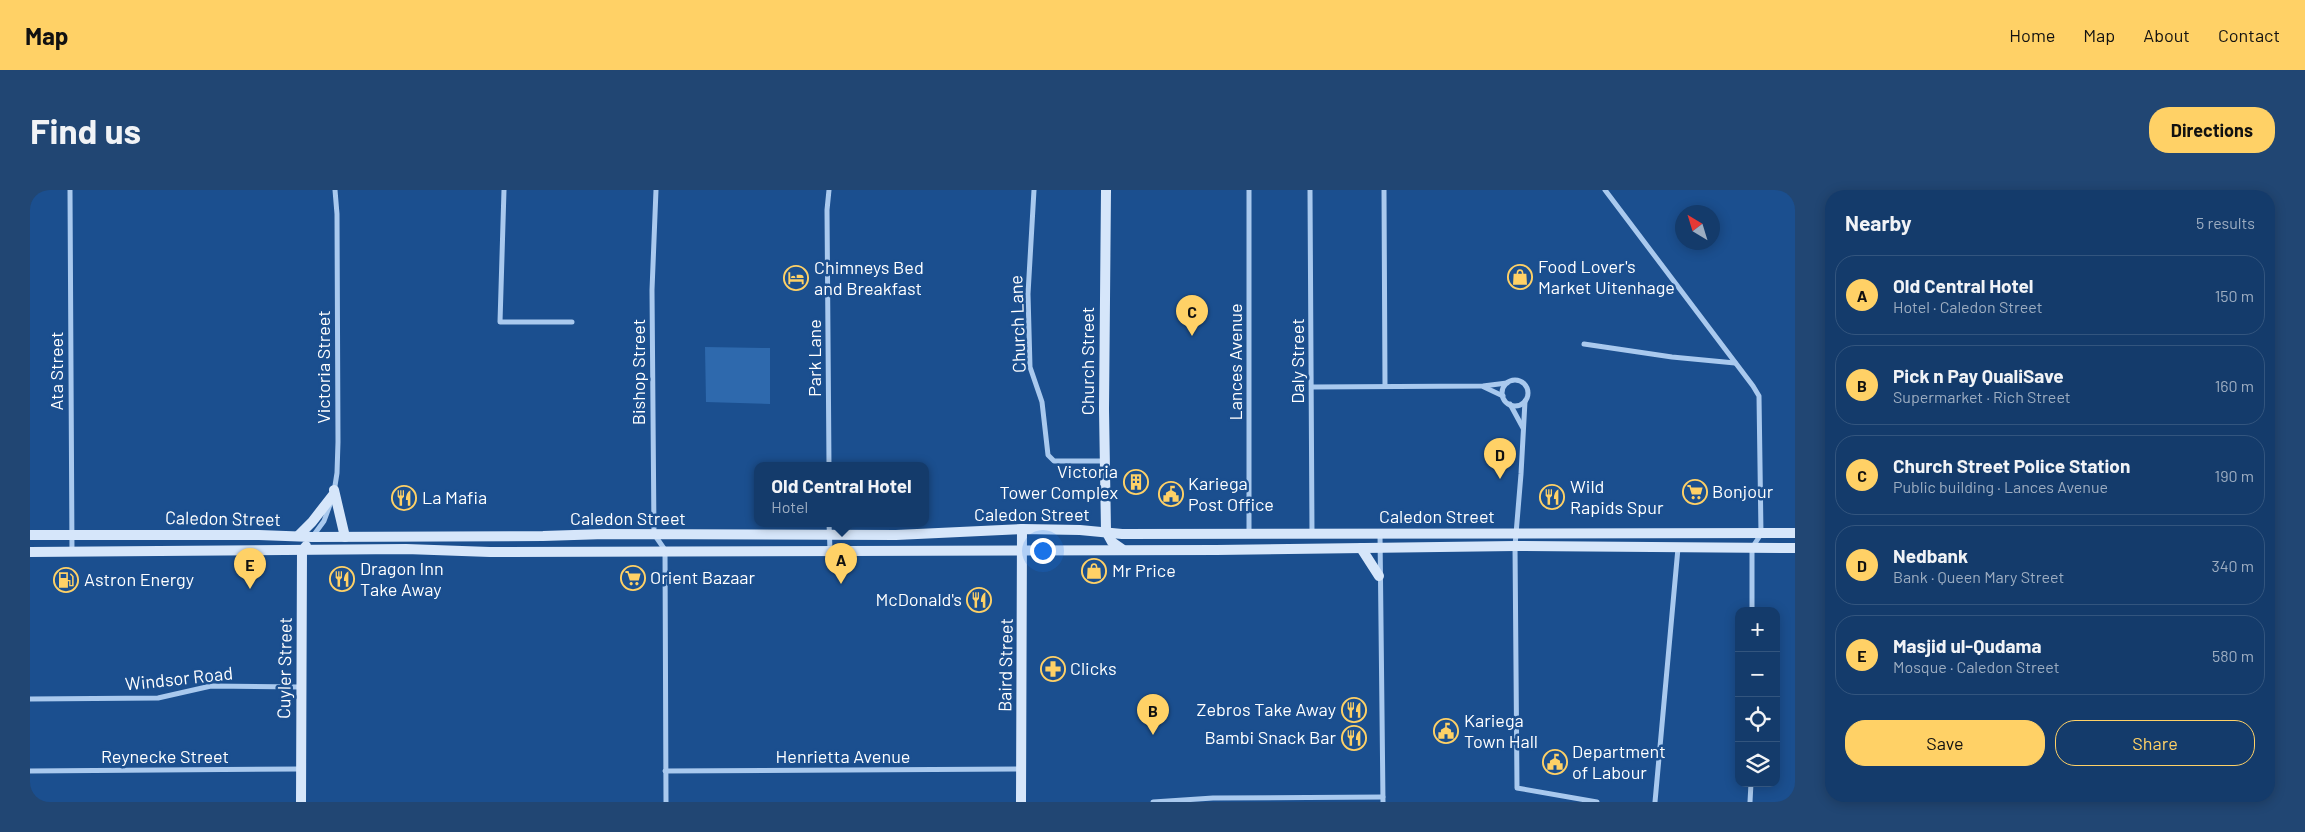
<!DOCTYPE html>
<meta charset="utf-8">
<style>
body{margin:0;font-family:Barlow,sans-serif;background:#214673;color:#f1f3f6}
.controls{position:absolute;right:15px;bottom:15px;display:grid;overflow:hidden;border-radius:10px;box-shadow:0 2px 12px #0003}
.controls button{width:45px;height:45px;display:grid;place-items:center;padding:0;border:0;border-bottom:1px solid #33557e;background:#143b6b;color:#f1f3f6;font:25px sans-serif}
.compass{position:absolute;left:1645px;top:15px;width:45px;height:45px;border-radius:50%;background:#143b6b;box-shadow:0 2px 12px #0003;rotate:322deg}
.you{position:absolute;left:1012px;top:360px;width:18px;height:18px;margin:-12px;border:4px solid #fff;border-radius:50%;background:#1a73e8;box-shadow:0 0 0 8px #1a73e833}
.badge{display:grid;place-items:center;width:32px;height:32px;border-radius:50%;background:#ffd166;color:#111;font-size:16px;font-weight:700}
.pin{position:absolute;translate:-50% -41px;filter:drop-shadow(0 1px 2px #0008)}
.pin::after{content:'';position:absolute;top:26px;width:18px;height:15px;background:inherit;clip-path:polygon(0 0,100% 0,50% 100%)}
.popup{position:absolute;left:724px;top:272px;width:175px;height:65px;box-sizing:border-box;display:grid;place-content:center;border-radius:10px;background:#143b6b;filter:drop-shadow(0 1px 4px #0005);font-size:16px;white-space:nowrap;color:#9dadc1}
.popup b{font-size:19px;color:#f1f3f6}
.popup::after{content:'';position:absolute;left:50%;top:100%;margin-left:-10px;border:10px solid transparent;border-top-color:#143b6b}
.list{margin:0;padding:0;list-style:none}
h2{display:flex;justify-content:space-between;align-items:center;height:65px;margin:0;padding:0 20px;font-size:21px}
h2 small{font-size:16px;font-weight:400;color:#9dadc1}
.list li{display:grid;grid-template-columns:32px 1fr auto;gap:15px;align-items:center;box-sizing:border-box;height:80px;margin:0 10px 10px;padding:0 10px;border:1px solid #33557e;border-radius:20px}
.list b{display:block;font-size:19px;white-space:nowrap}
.list p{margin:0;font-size:16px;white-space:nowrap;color:#9dadc1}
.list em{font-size:16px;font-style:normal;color:#9dadc1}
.actions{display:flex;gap:10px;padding:15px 20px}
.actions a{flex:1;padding:11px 0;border:1px solid #ffd166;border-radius:20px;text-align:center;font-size:18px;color:#ffd166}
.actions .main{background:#ffd166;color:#111}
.icon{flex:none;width:28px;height:28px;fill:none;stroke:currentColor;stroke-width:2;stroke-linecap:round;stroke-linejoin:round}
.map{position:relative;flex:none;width:1765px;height:612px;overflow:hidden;border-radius:20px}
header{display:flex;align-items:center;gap:30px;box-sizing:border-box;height:70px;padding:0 25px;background:#ffd166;color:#111}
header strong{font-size:24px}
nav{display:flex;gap:28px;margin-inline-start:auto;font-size:18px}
.intro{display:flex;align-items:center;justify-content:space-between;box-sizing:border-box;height:120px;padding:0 30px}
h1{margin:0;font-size:35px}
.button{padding:12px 22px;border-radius:20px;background:#ffd166;color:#111;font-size:18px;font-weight:700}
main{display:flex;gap:30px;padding:0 30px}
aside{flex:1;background:#143b6b;border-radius:20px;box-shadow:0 2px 12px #0003}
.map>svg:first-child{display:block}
.green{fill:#2e69ad}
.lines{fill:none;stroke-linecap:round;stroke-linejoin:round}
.street{stroke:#a9c9ee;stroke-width:5}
.secondary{stroke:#d6e6fa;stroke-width:10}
.labels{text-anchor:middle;stroke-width:5;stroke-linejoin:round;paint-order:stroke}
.poi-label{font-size:18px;fill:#fff;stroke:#1b4f8f;text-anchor:start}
.street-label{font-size:18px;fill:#fff;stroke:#1b4f8f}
</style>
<header>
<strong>Map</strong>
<nav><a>Home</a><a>Map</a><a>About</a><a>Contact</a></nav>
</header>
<div class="intro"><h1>Find us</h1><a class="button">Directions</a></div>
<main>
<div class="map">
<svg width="1765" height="612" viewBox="0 0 1765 612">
<rect width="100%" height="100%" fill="#1b4f8f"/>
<path class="green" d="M 675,157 L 740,158 L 740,214 L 676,212 Z"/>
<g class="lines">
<g class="street">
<path d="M 40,0 L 42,362"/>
<path d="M 474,0 L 470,132 L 542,132"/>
<path d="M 626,0 L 622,100 L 624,344 L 635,360 L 636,612"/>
<path d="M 1004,0 L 998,104 L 1000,177 L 1012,212 L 1018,265 L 1024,271 L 1074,271"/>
<path d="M 1219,0 L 1219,343"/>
<path d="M 1280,0 L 1282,343"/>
<path d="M 1354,0 L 1355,196"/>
<path d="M 1575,0 L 1723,196 L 1729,206 L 1731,344 L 1722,358 L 1722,421"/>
<path d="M 1554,154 L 1642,167 L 1705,173"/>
<circle cx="1485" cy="203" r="13"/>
<path d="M 1282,197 L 1453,196 L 1477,193"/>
<path d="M 1454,197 L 1473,206"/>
<path d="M 1495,211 L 1491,284 L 1485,356 L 1487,598 L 1567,612"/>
<path d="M 1480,214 L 1493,238"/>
<path d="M 799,275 L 797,20 L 799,0"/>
<path d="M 304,302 L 307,283 L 308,252 L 307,24 L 305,0"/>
<path d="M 799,333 L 800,360"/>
<path d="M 1350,344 L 1353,612"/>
<path d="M 283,346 L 294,331 L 301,312"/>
<path d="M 0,509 L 128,508 L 181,496 L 270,497"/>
<path d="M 0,581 L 270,579"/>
<path d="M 635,581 L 991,579"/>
<path d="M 1123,612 L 1183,608 L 1353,607"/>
<path d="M 1625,612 L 1648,358"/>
<path d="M 1720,612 L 1721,593"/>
</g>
<g class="secondary">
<path d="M 1076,0 L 1074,219 L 1076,341 L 1082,352 L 1092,359"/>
<path d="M 304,300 L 315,347"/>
<path d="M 0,345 L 229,345 L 282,347 L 513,346 L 575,344 L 866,345 L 992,339 L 1050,340 L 1092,344 L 1765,343"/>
<path d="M 268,346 L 282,332 L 303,305"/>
<path d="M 1331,358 L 1349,386"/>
<path d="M 0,362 L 376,359 L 460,362 L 1186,360 L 1485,356 L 1765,358"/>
<path d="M 271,612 L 272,361 L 276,356"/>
<path d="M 991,612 L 992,339"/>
</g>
</g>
<defs>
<symbol id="shop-ring" viewBox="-11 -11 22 22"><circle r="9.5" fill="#1b4f8f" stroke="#ffd166" stroke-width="1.5"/><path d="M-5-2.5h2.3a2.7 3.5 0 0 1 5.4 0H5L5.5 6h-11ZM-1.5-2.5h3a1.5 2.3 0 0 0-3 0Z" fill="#ffd166"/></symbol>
<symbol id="hotel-ring" viewBox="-11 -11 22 22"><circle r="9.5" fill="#1b4f8f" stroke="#ffd166" stroke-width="1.5"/><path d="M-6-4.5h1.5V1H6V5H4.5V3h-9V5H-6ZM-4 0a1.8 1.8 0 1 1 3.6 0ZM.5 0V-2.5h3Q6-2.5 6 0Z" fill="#ffd166"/></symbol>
<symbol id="building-ring" viewBox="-11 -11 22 22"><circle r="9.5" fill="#1b4f8f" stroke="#ffd166" stroke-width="1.5"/><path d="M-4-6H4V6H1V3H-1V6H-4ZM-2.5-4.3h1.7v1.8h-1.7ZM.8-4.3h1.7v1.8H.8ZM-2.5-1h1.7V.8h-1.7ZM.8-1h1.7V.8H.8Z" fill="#ffd166"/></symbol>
<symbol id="supermarket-ring" viewBox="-11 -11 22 22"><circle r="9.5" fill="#1b4f8f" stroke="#ffd166" stroke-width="1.5"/><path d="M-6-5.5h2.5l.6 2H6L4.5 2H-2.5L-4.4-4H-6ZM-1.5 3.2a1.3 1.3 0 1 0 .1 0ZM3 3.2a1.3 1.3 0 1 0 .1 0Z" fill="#ffd166"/></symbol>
<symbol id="civic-ring" viewBox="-11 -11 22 22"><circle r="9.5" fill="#1b4f8f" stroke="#ffd166" stroke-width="1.5"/><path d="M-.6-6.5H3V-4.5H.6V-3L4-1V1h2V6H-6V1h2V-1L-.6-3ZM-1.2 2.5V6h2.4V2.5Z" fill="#ffd166"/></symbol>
<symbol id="restaurant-ring" viewBox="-11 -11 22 22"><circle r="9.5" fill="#1b4f8f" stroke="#ffd166" stroke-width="1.5"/><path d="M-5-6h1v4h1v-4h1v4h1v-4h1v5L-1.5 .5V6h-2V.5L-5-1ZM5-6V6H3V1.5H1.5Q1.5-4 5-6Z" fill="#ffd166"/></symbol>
<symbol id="fuel-ring" viewBox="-11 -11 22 22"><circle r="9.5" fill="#1b4f8f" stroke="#ffd166" stroke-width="1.5"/><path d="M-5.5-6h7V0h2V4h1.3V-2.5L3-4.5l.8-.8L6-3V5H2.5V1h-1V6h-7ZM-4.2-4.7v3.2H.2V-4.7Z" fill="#ffd166"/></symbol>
<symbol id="pharmacy-ring" viewBox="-11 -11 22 22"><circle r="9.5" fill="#1b4f8f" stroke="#ffd166" stroke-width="1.5"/><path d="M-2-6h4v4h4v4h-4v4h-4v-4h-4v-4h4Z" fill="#ffd166"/></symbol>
</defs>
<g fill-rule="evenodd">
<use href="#shop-ring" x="1476" y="73" width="28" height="28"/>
<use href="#hotel-ring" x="752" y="74" width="28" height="28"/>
<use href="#building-ring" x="1092" y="278" width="28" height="28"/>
<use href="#supermarket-ring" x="1651" y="288" width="28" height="28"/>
<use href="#civic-ring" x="1127" y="290" width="28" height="28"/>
<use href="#restaurant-ring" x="1508" y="293" width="28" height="28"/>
<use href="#restaurant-ring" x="360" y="294" width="28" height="28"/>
<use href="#shop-ring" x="1050" y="367" width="28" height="28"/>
<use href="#supermarket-ring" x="589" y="374" width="28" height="28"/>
<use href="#restaurant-ring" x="298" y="375" width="28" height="28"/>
<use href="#fuel-ring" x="22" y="376" width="28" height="28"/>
<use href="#restaurant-ring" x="935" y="396" width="28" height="28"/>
<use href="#pharmacy-ring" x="1009" y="465" width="28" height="28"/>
<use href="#restaurant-ring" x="1310" y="506" width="28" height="28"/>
<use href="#civic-ring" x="1402" y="527" width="28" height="28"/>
<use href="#restaurant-ring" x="1310" y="534" width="28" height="28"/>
<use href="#civic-ring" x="1511" y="558" width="28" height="28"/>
</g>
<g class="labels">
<g class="poi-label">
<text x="1508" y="83">Food Lover's<tspan x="1508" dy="21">Market Uitenhage</tspan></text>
<text x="784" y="84">Chimneys Bed<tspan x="784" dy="21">and Breakfast</tspan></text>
<text x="1088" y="288" text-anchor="end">Victoria<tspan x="1088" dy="21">Tower Complex</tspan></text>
<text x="1158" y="300">Kariega<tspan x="1158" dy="21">Post Office</tspan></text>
<text x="1540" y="303">Wild<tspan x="1540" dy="21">Rapids Spur</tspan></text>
<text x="1682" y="308">Bonjour</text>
<text x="392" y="314">La Mafia</text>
<text x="330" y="385">Dragon Inn<tspan x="330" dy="21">Take Away</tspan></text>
<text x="1082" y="387">Mr Price</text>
<text x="620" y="394">Orient Bazaar</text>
<text x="54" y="396">Astron Energy</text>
<text x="932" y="416" text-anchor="end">McDonald's</text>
<text x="1040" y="485">Clicks</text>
<text x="1306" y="526" text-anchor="end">Zebros Take Away</text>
<text x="1434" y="537">Kariega<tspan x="1434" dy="21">Town Hall</tspan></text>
<text x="1306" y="554" text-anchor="end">Bambi Snack Bar</text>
<text x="1542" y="568">Department<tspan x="1542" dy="21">of Labour</tspan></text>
</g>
<g class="street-label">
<text transform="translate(988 134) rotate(-92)" y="6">Church Lane</text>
<text transform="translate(785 168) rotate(-90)" y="6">Park Lane</text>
<text transform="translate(1058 171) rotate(-90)" y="6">Church Street</text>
<text transform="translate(1268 171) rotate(-90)" y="6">Daly Street</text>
<text transform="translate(1206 172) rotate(-90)" y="6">Lances Avenue</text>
<text transform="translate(294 177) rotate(-90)" y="6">Victoria Street</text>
<text transform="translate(27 181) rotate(-90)" y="6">Ata Street</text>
<text transform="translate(609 182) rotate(-90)" y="6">Bishop Street</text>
<text x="1002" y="331">Caledon Street</text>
<text x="1407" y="333">Caledon Street</text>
<text transform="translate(193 329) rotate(1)" y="6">Caledon Street</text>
<text x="598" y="335">Caledon Street</text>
<text transform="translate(976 475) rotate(-89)" y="6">Baird Street</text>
<text transform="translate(255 478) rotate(-89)" y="6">Cuyler Street</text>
<text transform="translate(149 489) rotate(-6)" y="6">Windsor Road</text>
<text x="135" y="573">Reynecke Street</text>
<text x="813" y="573">Henrietta Avenue</text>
</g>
</g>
</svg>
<div class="controls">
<button>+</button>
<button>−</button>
<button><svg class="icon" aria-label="locate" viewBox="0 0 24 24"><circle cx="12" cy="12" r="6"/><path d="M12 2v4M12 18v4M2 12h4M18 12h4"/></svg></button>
<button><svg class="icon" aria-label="layers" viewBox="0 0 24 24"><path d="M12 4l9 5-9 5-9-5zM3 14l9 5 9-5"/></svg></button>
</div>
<svg class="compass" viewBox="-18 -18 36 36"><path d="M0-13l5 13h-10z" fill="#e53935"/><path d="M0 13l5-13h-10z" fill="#9dadc1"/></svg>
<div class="you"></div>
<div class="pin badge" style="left:811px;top:394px">A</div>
<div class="popup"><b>Old Central Hotel</b>Hotel</div>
<div class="pin badge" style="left:1123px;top:545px">B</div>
<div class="pin badge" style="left:1162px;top:146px">C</div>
<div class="pin badge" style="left:1470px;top:289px">D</div>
<div class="pin badge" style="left:220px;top:399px">E</div>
</div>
<aside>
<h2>Nearby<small>5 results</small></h2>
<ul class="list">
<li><span class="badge">A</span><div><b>Old Central Hotel</b><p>Hotel · Caledon Street</p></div><em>150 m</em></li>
<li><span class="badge">B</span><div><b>Pick n Pay QualiSave</b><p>Supermarket · Rich Street</p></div><em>160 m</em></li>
<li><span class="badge">C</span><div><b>Church Street Police Station</b><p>Public building · Lances Avenue</p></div><em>190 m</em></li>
<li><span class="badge">D</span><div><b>Nedbank</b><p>Bank · Queen Mary Street</p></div><em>340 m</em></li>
<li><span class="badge">E</span><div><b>Masjid ul-Qudama</b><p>Mosque · Caledon Street</p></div><em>580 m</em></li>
</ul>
<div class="actions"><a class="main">Save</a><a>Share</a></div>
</aside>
</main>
